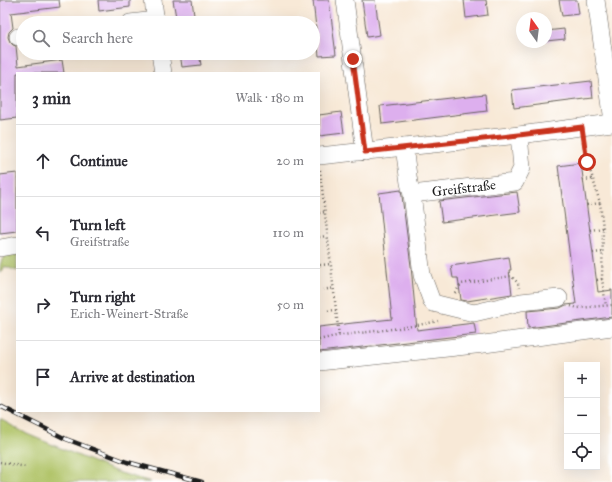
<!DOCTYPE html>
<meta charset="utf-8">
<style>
body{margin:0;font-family:"IM FELL Great Primer",serif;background:#f7f7f7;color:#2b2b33}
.controls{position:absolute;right:12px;bottom:12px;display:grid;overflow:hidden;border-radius:0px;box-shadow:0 4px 16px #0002}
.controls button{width:36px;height:36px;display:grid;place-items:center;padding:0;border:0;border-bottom:1px solid #e1e1e2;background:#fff;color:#2b2b33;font:20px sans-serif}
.compass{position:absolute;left:516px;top:12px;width:36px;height:36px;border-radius:50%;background:#fff;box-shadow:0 4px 16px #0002;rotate:346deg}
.stop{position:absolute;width:12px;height:12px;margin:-9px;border:3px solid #c8321e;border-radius:50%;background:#fff}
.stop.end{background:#c8321e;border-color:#fff;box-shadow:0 1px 4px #0008}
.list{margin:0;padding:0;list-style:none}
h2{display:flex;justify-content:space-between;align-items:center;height:52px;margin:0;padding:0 16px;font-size:17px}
h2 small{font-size:13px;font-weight:400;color:#7c7c81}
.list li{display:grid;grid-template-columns:26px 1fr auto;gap:12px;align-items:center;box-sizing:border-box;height:72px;padding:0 16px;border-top:1px solid #e1e1e2}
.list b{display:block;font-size:15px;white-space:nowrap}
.list p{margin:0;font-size:13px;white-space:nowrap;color:#7c7c81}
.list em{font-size:13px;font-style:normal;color:#7c7c81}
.icon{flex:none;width:22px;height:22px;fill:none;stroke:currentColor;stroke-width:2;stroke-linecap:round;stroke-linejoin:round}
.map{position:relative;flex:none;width:612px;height:482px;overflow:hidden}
.search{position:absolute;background:#fff;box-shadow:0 4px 16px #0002;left:16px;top:16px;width:304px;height:44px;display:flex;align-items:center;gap:10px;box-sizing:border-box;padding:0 14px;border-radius:22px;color:#7c7c81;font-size:15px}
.panel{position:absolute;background:#fff;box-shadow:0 4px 16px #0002;left:16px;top:72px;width:304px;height:340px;border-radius:0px}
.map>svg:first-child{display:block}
.green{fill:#afc265;stroke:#666f40}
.building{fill:#ddafee}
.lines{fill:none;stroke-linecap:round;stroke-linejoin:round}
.minor-casing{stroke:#69645d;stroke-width:18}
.path{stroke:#69645d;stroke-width:2.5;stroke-dasharray:1 3;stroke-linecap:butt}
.minor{stroke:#fff;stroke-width:17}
.rail-casing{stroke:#1c1c1c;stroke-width:4.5}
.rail{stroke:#fff;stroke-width:3;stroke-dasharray:9;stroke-linecap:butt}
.route{stroke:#c8321e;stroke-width:5}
.labels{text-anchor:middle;stroke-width:4;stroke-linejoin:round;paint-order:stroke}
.street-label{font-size:14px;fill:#1c1c1c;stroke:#fff}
</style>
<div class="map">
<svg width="612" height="482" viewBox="0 0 612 482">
<rect width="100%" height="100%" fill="#fff"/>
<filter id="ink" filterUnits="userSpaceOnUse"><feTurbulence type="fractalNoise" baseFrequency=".025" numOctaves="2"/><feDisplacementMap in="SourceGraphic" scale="8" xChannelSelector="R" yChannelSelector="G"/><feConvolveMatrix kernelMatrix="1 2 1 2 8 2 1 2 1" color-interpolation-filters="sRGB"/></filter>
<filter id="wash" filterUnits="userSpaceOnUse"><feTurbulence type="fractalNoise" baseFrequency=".012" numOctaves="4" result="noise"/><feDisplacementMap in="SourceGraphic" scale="16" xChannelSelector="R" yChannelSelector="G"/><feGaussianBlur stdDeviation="0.9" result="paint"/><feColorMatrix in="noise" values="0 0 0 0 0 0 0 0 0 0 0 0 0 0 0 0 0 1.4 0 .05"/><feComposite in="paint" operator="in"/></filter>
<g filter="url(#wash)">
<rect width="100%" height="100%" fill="#f8e9d7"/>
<g class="green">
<path d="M 17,249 L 17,271 L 4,266 L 0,274 C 0,258 3,255 17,249 Z"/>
<path d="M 0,419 L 27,434 L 117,472 L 151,482 L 16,482 L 0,479 Z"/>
</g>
<g id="blocks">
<g class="building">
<path d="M 0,0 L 59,0 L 60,7 L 11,13 L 13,28 L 9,32 L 8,37 L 10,42 L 13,45 L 16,46 L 18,66 L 62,60 L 64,73 L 17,73 L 17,118 L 0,120 Z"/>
<path d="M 98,0 L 130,0 L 130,7 L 99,11 Z"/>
<path d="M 173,0 L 192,0 L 195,23 L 177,23 Z"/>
<path d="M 313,0 L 329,0 L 336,55 L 319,56 Z"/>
<path d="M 362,0 L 375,0 L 380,35 L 367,37 Z"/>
<path d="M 464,0 L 486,0 L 488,15 L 466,18 Z"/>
<path d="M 559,0 L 577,0 L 579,14 L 562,16 Z"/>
<path d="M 564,29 L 565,39 L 546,41 L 546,31 Z"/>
<path d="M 180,53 L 199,53 L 201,65 L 182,67 Z"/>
<path d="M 591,81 L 593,98 L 514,108 L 512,90 Z"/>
<path d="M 485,94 L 487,111 L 382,124 L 380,106 Z"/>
<path d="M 341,112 L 344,133 L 319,136 L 319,115 Z"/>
<path d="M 581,163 L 598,292 L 612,290 L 612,317 L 528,328 L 527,311 L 560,308 L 566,305 L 576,304 L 558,166 Z"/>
<path d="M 17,173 L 17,231 L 0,233 L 0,175 Z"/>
<path d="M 401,190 L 402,196 L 411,266 L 417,330 L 474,323 L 476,334 L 319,352 L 319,327 L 353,323 L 392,319 L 379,193 Z"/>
<path d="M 517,192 L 520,212 L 442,222 L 439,201 Z"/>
<path d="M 509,257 L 511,270 L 509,270 L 512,294 L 467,301 L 461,300 L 458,278 L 453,278 L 451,266 Z"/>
</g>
</g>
</g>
<g filter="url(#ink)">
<use href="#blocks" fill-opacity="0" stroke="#69645d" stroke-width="1"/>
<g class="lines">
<defs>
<g id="minor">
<path d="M 153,0 L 156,23"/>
<path d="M 345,0 L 365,152"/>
<path d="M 596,0 L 612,114"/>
<path d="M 130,23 L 156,20"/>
<path d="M 18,37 L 23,37"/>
<path d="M 160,53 L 163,73"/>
<path id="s1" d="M 404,147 L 409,183 L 412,194 L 515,182 L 522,168 L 519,135"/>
<path d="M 319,156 L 519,135 L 612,123"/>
<path d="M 412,194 L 422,275 L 432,302 L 433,303 L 474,313 L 521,302 L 559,298"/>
<path d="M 0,248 L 17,245"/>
<path d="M 319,362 L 484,344 L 612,327"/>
</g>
</defs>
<use href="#minor" class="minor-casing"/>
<g class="path">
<path d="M 584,141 L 587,162 L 593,179 L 600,203 L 603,228 L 602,279 L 606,306"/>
<path d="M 320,170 L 336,310 L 325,311"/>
<path d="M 583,180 L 593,179"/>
<path d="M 587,205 L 600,203"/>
<path d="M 319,213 L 325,212"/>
<path d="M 590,230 L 603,228"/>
<path d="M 319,237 L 327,236"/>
<path d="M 593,253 L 603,252"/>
<path d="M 320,265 L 331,264"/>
<path d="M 597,280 L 602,279"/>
<path d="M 323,290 L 333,288"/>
<path d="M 455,293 L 461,284 L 511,276 L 518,283 L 519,288"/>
<path d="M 571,306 L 578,308 L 612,305"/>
<path d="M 336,310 L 339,336"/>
<path d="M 319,340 C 327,338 335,336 343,335 C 375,331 407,328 438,321"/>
<path d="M 0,462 L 26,467"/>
</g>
<use href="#minor" class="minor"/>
<defs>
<path id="rail" d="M 0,406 L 66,439 L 127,462 L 202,482"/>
</defs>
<use href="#rail" class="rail-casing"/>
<use href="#rail" class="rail"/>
</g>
</g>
<g class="lines" filter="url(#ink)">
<path class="route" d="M 353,59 L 365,152 L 519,135 L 582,127 L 587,162"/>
</g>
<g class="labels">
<g class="street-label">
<text dy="5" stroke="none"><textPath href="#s1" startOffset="100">Greifstraße</textPath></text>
</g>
</g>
</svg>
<div class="controls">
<button>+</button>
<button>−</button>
<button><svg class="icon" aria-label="locate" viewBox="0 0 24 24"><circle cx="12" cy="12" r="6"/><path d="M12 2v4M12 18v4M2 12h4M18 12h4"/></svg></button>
</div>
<svg class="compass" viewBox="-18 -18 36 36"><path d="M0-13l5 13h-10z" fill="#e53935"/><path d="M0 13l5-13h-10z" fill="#7c7c81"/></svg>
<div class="stop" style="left:587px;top:162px"></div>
<div class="stop end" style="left:353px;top:59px"></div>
<div class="search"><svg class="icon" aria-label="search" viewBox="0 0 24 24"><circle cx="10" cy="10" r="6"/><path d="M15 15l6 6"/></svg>Search here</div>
<section class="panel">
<h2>3 min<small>Walk · 180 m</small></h2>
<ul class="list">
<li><svg class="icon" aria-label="ahead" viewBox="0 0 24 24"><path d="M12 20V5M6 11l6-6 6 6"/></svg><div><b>Continue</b></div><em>20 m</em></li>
<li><svg class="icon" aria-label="left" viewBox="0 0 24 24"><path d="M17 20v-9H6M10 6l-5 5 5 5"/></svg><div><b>Turn left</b><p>Greifstraße</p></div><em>110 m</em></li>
<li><svg class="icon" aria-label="right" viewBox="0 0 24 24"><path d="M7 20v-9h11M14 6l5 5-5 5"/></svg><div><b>Turn right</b><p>Erich-Weinert-Straße</p></div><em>50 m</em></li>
<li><svg class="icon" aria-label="arrive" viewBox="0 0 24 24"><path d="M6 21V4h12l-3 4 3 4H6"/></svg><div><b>Arrive at destination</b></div></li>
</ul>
</section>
</div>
